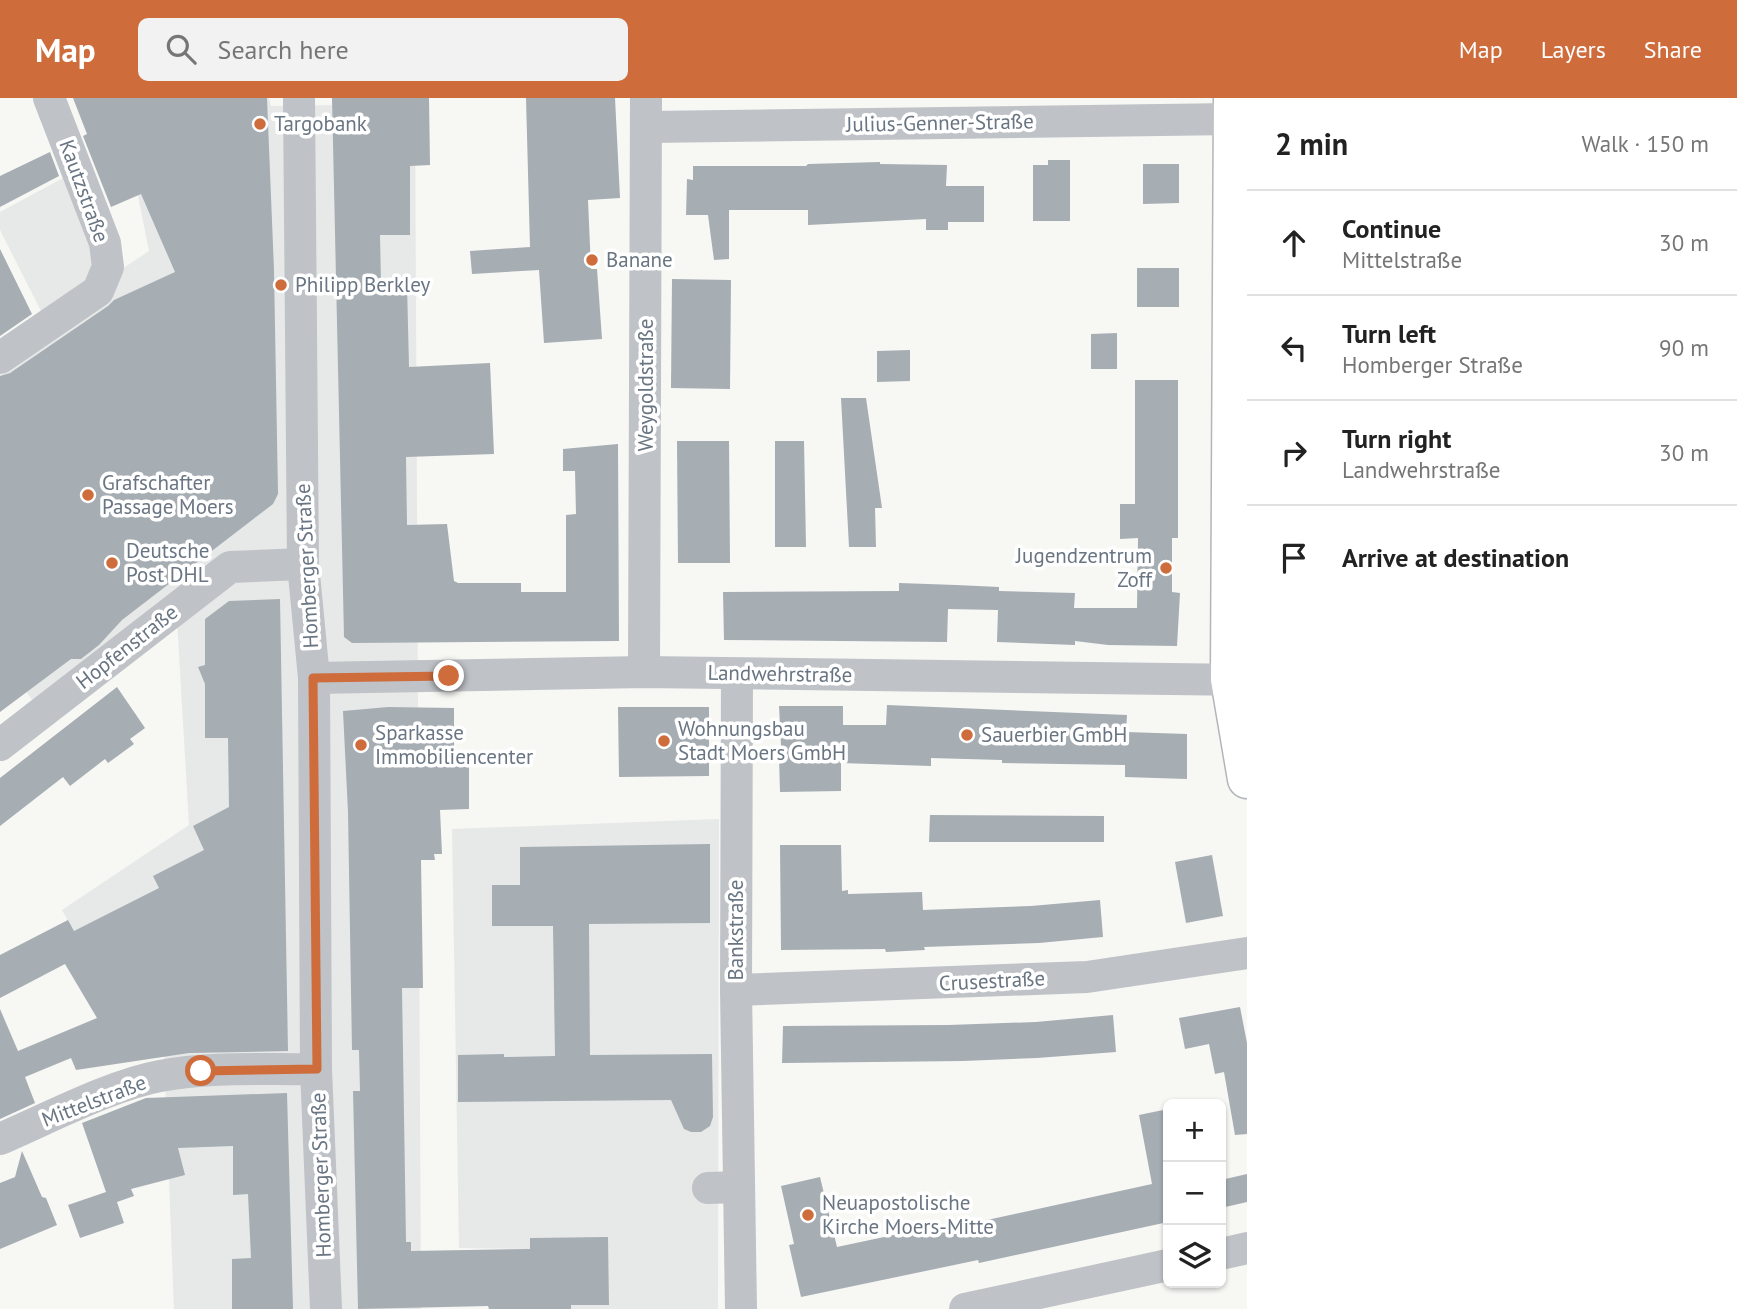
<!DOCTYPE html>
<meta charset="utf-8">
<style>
body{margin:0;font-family:"PT Sans",sans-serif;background:#f2f2f2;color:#222}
.controls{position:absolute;right:21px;bottom:21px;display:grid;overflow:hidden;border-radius:10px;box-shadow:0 2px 5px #0004}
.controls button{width:63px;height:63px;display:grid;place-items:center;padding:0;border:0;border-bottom:2px solid #e0e0e0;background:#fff;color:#222;font:35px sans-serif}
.stop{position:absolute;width:21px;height:21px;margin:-16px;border:5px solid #cf6c3c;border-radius:50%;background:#fff}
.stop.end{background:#cf6c3c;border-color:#fff;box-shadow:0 2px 7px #0008}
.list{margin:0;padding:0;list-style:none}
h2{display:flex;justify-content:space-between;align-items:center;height:91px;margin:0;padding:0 28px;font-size:30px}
h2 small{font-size:23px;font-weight:400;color:#767676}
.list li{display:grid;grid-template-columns:46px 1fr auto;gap:21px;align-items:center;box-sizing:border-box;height:105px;padding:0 28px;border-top:2px solid #e0e0e0}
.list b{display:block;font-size:26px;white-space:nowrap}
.list p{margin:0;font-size:23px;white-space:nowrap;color:#767676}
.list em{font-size:23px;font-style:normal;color:#767676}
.icon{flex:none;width:38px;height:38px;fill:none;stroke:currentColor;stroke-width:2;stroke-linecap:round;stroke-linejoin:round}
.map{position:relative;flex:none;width:1247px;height:1211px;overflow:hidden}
header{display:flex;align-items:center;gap:42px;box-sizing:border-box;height:98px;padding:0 35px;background:#cf6c3c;color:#fff}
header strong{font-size:33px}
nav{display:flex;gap:38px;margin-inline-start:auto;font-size:24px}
.search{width:490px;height:63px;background:#f2f2f2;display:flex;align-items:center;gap:18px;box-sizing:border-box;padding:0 24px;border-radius:10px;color:#767676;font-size:26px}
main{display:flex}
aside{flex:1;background:#fff}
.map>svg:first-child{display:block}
.built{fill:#e7e9e8}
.building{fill:#a6adb3}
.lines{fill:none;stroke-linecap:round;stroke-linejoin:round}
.major-casing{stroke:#b2b6ba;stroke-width:41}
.minor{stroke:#bfc2c6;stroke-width:32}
.major{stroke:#fff;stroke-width:38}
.route{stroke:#cf6c3c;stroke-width:9}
.poi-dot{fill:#cf6c3c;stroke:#fff;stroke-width:2.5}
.labels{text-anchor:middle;stroke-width:7;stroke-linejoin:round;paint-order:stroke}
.street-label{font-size:21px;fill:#697582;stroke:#fff}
.poi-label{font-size:21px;fill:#697582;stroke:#fff;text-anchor:start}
</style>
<header>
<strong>Map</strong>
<div class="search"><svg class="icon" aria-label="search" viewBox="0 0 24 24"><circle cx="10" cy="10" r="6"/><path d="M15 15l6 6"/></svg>Search here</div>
<nav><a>Map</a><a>Layers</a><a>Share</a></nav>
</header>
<main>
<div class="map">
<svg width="1247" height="1211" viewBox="0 0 1247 1211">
<rect width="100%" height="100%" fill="#f7f7f4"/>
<g class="built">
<path d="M 89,0 L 269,0 L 271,8 L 415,6 L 421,1211 L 174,1211 L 162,904 L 114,906 L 62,812 L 189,727 L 176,505 L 37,609 L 0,556 L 0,252 L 149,153 L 128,47 Z"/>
<path d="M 67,78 L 103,168 L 43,217 L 0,132 L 0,114 Z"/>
<path d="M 719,721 L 718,1211 L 489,1211 L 530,1151 L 459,1150 L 452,731 Z"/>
</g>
<g class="building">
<path d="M 73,0 L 267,0 L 274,172 L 278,396 L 273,406 L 122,522 L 99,547 L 81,561 L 71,561 L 0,614 L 0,278 L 10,275 L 108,208 L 114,202 L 175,174 L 141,96 L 111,109 L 83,38 L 87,36 Z"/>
<path d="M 332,0 L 429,0 L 430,67 L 410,68 L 410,137 L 380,137 L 381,187 L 407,186 L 409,269 L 490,265 L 494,356 L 406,359 L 407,427 L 447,426 L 454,483 L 458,485 L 521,485 L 521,494 L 566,494 L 566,417 L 576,416 L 575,373 L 563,373 L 563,351 L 618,346 L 619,543 L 352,545 L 344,539 Z"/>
<path d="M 526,0 L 615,0 L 620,100 L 588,102 L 591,171 L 597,171 L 602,241 L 544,245 L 539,172 L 472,176 L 470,153 L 530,149 Z"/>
<path d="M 50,54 L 59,78 L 0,109 L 0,78 Z"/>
<path d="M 1048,62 L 1070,62 L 1070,123 L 1033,123 L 1033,67 L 1048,67 Z"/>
<path d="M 880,64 L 880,66 L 947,67 L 946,88 L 984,88 L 984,124 L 948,124 L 948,132 L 926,132 L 926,121 L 808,127 L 808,112 L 729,112 L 729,161 L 714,162 L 708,117 L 686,117 L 687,81 L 693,82 L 693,68 L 806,68 L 808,66 Z"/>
<path d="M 1143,66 L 1179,66 L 1179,105 L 1143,106 Z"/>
<path d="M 0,151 L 32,216 L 0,238 Z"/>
<rect x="1137" y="170" width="42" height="39"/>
<path d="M 672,181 L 731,182 L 730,291 L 671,290 Z"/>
<path d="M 1117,235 L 1117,271 L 1091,271 L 1091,236 Z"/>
<path d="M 910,252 L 910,283 L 877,284 L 877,253 Z"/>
<path d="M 1135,282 L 1178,282 L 1178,440 L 1172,440 L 1172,494 L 1180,495 L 1177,548 L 1108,547 L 1075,543 L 1075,547 L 997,544 L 998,512 L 948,511 L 947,544 L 724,542 L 723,494 L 899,493 L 899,485 L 956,487 L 999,489 L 999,493 L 1075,495 L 1074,510 L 1137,510 L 1138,440 L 1120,441 L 1120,406 L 1135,406 Z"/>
<path d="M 841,300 L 866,300 L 882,410 L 875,410 L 876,449 L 849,449 Z"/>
<path d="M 677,343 L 729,343 L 730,465 L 678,465 Z"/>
<path d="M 775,343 L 804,343 L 806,449 L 775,449 Z"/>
<path d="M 280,501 L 288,953 L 189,955 L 76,972 L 71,960 L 25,979 L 35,1005 L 0,1021 L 0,911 L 18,953 L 97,920 L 65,866 L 0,900 L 0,857 L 68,822 L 74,833 L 159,790 L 153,778 L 204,752 L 193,728 L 229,709 L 228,640 L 205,640 L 205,586 L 198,569 L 205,567 L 205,521 L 229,503 Z"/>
<path d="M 117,589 L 145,630 L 130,641 L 134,646 L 108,665 L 105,661 L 70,688 L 63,679 L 0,728 L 0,680 Z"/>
<path d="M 887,607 L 1127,617 L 1126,634 L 1187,636 L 1187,681 L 1125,679 L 1125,667 L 1002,665 L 1002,662 L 931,660 L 931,668 L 841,665 L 841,693 L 780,694 L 779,659 L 781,647 L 779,608 L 843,608 L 843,627 L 886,627 Z"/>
<path d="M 388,609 L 454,610 L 454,654 L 469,654 L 469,711 L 440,712 L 442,756 L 434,756 L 435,762 L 421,762 L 423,890 L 402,890 L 406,1144 L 411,1144 L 411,1153 L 530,1151 L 530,1140 L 608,1139 L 609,1207 L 571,1207 L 571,1211 L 489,1211 L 488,1208 L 358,1211 L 353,993 L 360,993 L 359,952 L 352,952 L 348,714 L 343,613 Z"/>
<path d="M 618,609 L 709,609 L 709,678 L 619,679 Z"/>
<path d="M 930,717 L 1104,718 L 1104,744 L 929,744 Z"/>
<path d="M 710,746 L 710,825 L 589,826 L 590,957 L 712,956 L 713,1019 L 710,1028 L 701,1034 L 691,1034 L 684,1031 L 671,1002 L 458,1004 L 458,957 L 504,956 L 504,959 L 555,958 L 553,828 L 492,828 L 492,787 L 520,787 L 520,749 Z"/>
<path d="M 780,747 L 841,747 L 842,793 L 848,792 L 848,796 L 922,794 L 923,812 L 1031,808 L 1100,802 L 1103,839 L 1039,845 L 924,849 L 925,852 L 886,854 L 885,851 L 781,852 Z"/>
<path d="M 1212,757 L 1223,818 L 1186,825 L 1175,764 Z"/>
<path d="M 1240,909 L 1247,945 L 1247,1036 L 1235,1037 L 1224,974 L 1215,976 L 1209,946 L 1185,951 L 1179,920 Z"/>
<path d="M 1113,917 L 1116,954 L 1037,960 L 963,963 L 782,965 L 783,928 L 949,927 L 1036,924 Z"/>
<path d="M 287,995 L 293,1211 L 232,1211 L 232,1161 L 251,1160 L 248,1096 L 233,1097 L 233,1048 L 178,1050 L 185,1077 L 131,1091 L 134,1098 L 117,1104 L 124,1125 L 80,1140 L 68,1107 L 106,1094 L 82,1025 L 146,1000 Z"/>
<path d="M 1168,1011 L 1168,1124 L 979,1165 L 978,1162 L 801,1199 L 789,1147 L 794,1146 L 781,1088 L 820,1079 L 837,1149 L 936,1128 L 937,1133 L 1152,1086 L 1139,1017 Z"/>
<path d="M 22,1053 L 42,1099 L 46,1100 L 57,1127 L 0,1151 L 0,1085 L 15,1079 Z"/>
<path d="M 1247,1076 L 1247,1104 L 1221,1110 L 1221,1082 Z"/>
</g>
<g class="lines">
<defs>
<path id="major" d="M 1233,0 L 1230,581 L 1247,681"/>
</defs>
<use href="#major" class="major-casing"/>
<g class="minor">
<path d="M 299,0 L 303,466 L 314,580 L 316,971 L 326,1211"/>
<path d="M 647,29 L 1233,21"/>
<path d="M 0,260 L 98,193 L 108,169 L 105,145 L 49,0"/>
<path d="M 644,574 L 646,0"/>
<path d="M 737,576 L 736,892 L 741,1211"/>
<path d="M 314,580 L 644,574 L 1247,582"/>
<path d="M 0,647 L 230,469 L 303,466"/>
<path d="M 736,892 L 1087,879 L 1247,855"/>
<path d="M 0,1041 C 47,1021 111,987 160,978 C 211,968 265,972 316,971"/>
<path d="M 708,1090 L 739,1089"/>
<path d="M 1221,1156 L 1247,1150"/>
<path d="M 965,1211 L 1168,1167"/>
</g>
<use href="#major" class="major"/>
</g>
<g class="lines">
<path class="route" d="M 201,973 L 317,971 L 313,580 L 449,578"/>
</g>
<g class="poi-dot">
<circle cx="260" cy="26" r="7"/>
<circle cx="592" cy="162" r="7"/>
<circle cx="281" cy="187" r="7"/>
<circle cx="88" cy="397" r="7"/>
<circle cx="112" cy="465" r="7"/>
<circle cx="1166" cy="470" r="7"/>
<circle cx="967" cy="637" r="7"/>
<circle cx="664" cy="643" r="7"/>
<circle cx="361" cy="647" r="7"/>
<circle cx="808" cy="1117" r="7"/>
</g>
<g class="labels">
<g class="street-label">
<text transform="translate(940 25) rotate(-1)" y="7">Julius-Genner-Straße</text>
<text transform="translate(84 93) rotate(70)" y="7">Kautzstraße</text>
<text transform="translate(646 287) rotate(-90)" y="7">Weygoldstraße</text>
<text transform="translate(307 468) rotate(-93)" y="7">Homberger Straße</text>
<text transform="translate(127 549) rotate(-38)" y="7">Hopfenstraße</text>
<text transform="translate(780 576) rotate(1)" y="7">Landwehrstraße</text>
<text transform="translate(736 832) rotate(-90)" y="7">Bankstraße</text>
<text transform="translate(992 883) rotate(-3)" y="7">Crusestraße</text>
<text transform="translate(94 1003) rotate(-21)" y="7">Mittelstraße</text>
<text transform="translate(321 1077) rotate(-92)" y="7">Homberger Straße</text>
</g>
<g class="poi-label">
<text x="274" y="33">Targobank</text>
<text x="606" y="169">Banane</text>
<text x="295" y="194">Philipp Berkley</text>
<text x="102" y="392">Grafschafter<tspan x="102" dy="24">Passage Moers</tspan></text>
<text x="126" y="460">Deutsche<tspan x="126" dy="24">Post DHL</tspan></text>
<text x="1152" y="465" text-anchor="end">Jugendzentrum<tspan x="1152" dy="24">Zoff</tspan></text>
<text x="678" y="638">Wohnungsbau<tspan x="678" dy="24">Stadt Moers GmbH</tspan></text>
<text x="375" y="642">Sparkasse<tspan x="375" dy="24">Immobiliencenter</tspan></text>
<text x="981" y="644">Sauerbier GmbH</text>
<text x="822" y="1112">Neuapostolische<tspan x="822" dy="24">Kirche Moers-Mitte</tspan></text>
</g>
</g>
</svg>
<div class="controls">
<button>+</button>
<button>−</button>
<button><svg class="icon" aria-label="layers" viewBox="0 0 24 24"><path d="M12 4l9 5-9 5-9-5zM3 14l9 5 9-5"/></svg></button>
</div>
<div class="stop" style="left:201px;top:973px"></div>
<div class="stop end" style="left:449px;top:578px"></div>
</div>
<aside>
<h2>2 min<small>Walk · 150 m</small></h2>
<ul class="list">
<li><svg class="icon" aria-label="ahead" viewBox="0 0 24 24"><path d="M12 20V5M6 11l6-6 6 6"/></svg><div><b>Continue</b><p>Mittelstraße</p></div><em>30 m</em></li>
<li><svg class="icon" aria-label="left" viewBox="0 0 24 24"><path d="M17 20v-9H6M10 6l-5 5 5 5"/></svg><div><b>Turn left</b><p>Homberger Straße</p></div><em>90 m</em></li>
<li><svg class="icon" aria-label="right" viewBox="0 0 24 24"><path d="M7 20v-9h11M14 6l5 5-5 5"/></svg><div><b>Turn right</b><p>Landwehrstraße</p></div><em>30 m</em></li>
<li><svg class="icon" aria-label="arrive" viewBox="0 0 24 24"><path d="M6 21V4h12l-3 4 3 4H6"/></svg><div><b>Arrive at destination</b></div></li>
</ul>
</aside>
</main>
